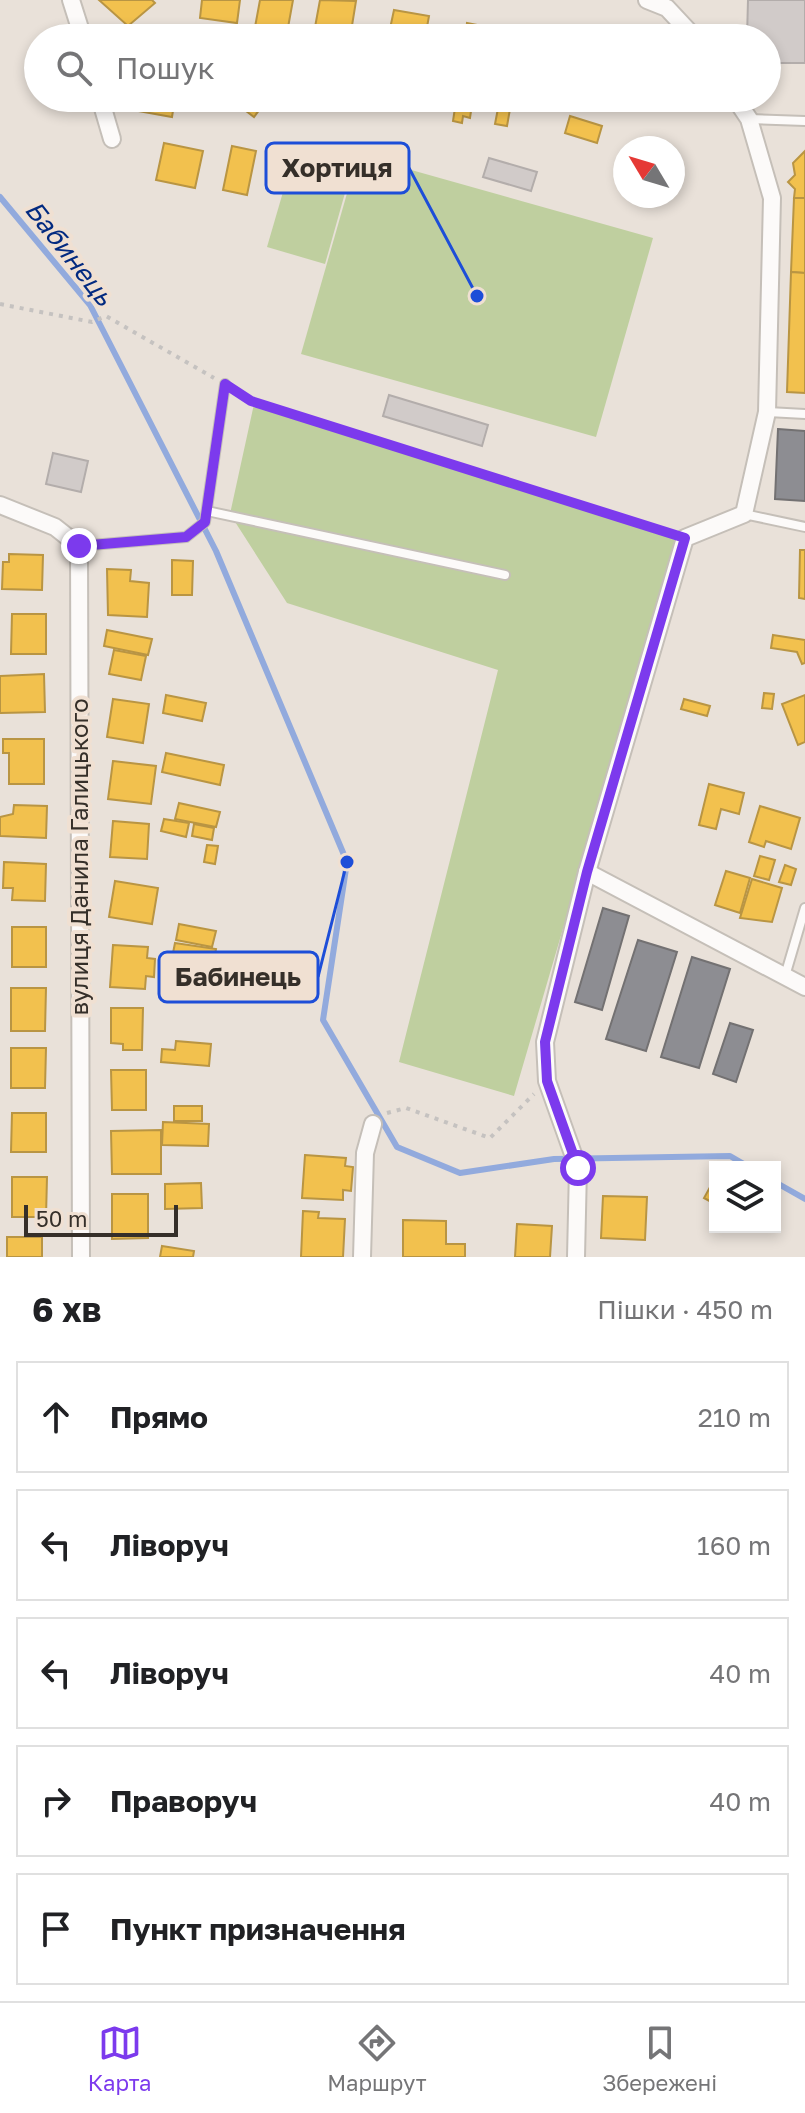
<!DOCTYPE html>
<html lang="uk">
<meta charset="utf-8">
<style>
body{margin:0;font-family:"Golos Text",sans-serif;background:#f2f2f2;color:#202124}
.controls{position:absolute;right:24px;bottom:24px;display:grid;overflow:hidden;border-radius:0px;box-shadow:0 4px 12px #0003}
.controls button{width:72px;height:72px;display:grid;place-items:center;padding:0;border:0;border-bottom:2px solid #e0e0e0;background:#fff;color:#202124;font:40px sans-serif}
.compass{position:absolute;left:613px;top:136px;width:72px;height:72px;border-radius:50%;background:#fff;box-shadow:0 4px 12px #0003;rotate:308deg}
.scale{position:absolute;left:24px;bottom:20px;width:154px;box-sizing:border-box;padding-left:8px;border:4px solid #352f29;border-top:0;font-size:22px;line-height:28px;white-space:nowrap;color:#352f29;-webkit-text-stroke:6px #f0e0d2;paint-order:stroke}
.stop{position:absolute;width:24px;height:24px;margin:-18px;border:6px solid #7c3aed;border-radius:50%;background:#fff}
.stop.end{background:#7c3aed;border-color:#fff;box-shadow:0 2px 8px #0008}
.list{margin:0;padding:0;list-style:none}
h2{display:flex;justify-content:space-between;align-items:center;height:104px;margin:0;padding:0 32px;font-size:34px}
h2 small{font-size:26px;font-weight:400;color:#757577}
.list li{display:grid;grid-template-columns:52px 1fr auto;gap:24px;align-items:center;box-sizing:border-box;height:112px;margin:0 16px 16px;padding:0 16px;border:2px solid #e0e0e0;border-radius:0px}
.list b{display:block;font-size:30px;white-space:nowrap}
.list em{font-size:26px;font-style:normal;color:#757577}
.icon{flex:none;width:44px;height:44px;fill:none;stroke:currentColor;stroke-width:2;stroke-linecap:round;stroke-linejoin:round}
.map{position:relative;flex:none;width:805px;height:1257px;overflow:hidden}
.search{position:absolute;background:#fff;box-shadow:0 4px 12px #0003;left:24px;right:24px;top:24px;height:88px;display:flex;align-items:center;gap:20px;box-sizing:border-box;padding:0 28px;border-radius:44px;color:#757577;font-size:30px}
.sheet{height:744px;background:#fff}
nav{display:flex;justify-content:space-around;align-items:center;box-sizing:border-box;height:112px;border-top:2px solid #e0e0e0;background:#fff;font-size:22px;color:#757577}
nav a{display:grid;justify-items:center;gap:4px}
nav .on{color:#7c3aed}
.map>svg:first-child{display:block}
.green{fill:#bfcf9f}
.homes{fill:#f2c14e;stroke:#b99543;stroke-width:2}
.industry{fill:#8d8d92;stroke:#737172;stroke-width:2}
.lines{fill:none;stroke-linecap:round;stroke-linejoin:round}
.stream{stroke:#92aadd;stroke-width:6}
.building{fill:#d1cbc9;stroke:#b3adab;stroke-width:2}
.service-casing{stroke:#c5bfb8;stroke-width:12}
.minor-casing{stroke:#c5bfb8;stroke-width:20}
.path{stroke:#c5c2c0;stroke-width:4;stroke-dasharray:4 6;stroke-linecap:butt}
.service{stroke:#fcfaf9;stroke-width:8}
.minor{stroke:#fcfaf9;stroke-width:16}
.route{stroke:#7c3aed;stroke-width:10}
.labels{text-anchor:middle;stroke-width:8;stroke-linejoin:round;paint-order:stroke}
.street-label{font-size:24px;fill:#352f29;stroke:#f0e0d2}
.water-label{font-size:26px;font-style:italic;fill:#032a80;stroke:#f0e0d2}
.leader{fill:none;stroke:#1d4ed8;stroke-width:3}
.callout-dot{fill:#1d4ed8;stroke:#f0e0d2;stroke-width:3}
.callout{fill:#f0e0d2;stroke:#1d4ed8;stroke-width:3}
.callout-label{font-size:26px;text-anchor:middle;font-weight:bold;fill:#352f29}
</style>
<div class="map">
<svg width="805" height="1257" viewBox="0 0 805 1257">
<rect width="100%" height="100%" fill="#e9e1d9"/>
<g class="green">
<path d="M 297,144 L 354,161 L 325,264 L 267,247 Z"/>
<path d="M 358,155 L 653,238 L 596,437 L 301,354 Z"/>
<path d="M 254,404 L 677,539 L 514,1096 L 399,1062 L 498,670 L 287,603 L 230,514 Z"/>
</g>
<g class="homes">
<path d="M 99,0 L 152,0 L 155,3 L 128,26 Z"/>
<path d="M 202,0 L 240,0 L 237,23 L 200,18 Z"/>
<path d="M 260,0 L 293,0 L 287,33 L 255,27 Z"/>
<path d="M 320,0 L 356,1 L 350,38 L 313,38 Z"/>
<path d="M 394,10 L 429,16 L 425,38 L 388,38 Z"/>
<path d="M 467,23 L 503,30 L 501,38 L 465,38 Z"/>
<path d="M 140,98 L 175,98 L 172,117 L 138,111 Z"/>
<path d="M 241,98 L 255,98 L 263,105 L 254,117 L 237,104 Z"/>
<path d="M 452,98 L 473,98 L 470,118 L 463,116 L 462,123 L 453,121 L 455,108 L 450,108 Z"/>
<path d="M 500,98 L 512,98 L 507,126 L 495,124 Z"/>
<path d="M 611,98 L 648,98 L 646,109 L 611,103 Z"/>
<path d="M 570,116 L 602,126 L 597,143 L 565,133 Z"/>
<path d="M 164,143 L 203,151 L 195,188 L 156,180 Z"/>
<path d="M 232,146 L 256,151 L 247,195 L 223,190 Z"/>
<path d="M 805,151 L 805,198 L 794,198 L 795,189 L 788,182 L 795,175 L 793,163 Z"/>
<path d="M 794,198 L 805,198 L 805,273 L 791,272 Z"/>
<path d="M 791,272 L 805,273 L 805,393 L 787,392 Z"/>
<path d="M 800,550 L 805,550 L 805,599 L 799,598 Z"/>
<path d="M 9,554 L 43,555 L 42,590 L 2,589 L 3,562 L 9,562 Z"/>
<path d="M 172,560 L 193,561 L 192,595 L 172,595 Z"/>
<path d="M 107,569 L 131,570 L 130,581 L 149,583 L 147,617 L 108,615 Z"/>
<path d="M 12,614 L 46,614 L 46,654 L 11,654 Z"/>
<path d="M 107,630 L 152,639 L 148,655 L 104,646 Z"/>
<path d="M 773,635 L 805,640 L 805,663 L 802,664 L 797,652 L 771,648 Z"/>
<path d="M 114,650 L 146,656 L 141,680 L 109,674 Z"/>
<path d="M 44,674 L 45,712 L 0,713 L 0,676 Z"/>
<path d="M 764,693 L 774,694 L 772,709 L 762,708 Z"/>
<path d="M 166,695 L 206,703 L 202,721 L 163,713 Z"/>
<path d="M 805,695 L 805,742 L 798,745 L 782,704 Z"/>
<path d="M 113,699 L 149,704 L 143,743 L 107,737 Z"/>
<path d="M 684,699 L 710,706 L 707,716 L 681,709 Z"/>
<path d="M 3,739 L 44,739 L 44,784 L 9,784 L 9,753 L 3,753 Z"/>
<path d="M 166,753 L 224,765 L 220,785 L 162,772 Z"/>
<path d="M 113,761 L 156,766 L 151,804 L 108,799 Z"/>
<path d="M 709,784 L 744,793 L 739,814 L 721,809 L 716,829 L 699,825 Z"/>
<path d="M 179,803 L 220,812 L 216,827 L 175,819 Z"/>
<path d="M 14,805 L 47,806 L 46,838 L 0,836 L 0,817 L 13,814 Z"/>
<path d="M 760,806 L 800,818 L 791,849 L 766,841 L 764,847 L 749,842 Z"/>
<path d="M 164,819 L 189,823 L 186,837 L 161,831 Z"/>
<path d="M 113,821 L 149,824 L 147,859 L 110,857 Z"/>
<path d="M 194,824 L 214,828 L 212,840 L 192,836 Z"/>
<path d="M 207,845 L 218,846 L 215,864 L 204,862 Z"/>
<path d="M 760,856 L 775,860 L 769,880 L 754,876 Z"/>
<path d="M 4,862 L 46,864 L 45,901 L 12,900 L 13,888 L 3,888 Z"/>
<path d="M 785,865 L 796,869 L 791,885 L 779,882 Z"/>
<path d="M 726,871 L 750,878 L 740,913 L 715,905 Z"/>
<path d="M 752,879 L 782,888 L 772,922 L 740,918 Z"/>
<path d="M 115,881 L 158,888 L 152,924 L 109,917 Z"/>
<path d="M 179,924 L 216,931 L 212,947 L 176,940 Z"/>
<rect x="12" y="927" width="34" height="40"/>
<path d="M 175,943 L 216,949 L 212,971 L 180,966 L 182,960 L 172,958 Z"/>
<path d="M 113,945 L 148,947 L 147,958 L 155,959 L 154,977 L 146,976 L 145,989 L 110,987 Z"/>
<path d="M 11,988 L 46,988 L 45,1031 L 11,1031 Z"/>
<path d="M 111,1008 L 143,1008 L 142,1050 L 123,1050 L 123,1044 L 111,1043 Z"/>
<path d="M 176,1041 L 211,1044 L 209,1066 L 161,1062 L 162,1049 L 175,1050 Z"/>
<path d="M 11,1048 L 46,1048 L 45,1088 L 11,1088 Z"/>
<path d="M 111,1070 L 146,1070 L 146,1110 L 112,1110 Z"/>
<rect x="174" y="1106" width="28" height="15"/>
<path d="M 12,1113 L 46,1113 L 46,1152 L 11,1152 Z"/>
<path d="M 163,1122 L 209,1124 L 208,1146 L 162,1145 Z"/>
<path d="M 161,1130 L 161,1174 L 112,1174 L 111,1131 Z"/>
<path d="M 305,1155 L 346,1158 L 345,1166 L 353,1167 L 351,1191 L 343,1190 L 343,1200 L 302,1198 Z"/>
<path d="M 12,1177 L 47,1177 L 46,1217 L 12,1217 Z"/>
<path d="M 714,1180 L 715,1181 L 715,1204 L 704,1198 Z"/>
<path d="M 201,1183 L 202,1208 L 165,1209 L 165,1184 Z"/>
<path d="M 112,1194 L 148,1194 L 148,1238 L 112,1239 Z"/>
<path d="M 603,1196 L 647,1197 L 645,1240 L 601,1238 Z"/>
<path d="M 303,1211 L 319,1212 L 318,1218 L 345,1219 L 343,1257 L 301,1257 Z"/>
<path d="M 403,1220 L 446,1221 L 446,1244 L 465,1244 L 465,1257 L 403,1257 Z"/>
<path d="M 517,1224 L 552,1226 L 550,1257 L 515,1257 Z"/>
<rect x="7" y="1237" width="35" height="20"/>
<path d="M 162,1246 L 194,1251 L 193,1257 L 160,1257 Z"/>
</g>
<g class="industry">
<path d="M 778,429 L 805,431 L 805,501 L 775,499 Z"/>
<path d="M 603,908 L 629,916 L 602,1010 L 575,1002 Z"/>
<path d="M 638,940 L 677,952 L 646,1051 L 606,1039 Z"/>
<path d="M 692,957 L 730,969 L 699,1068 L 661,1057 Z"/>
<path d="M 730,1023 L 753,1030 L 736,1082 L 713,1074 Z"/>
</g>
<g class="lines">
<g class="stream">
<path d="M 0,197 L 90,305 L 216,551 L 347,862 L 323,1020 L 397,1147 L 460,1173 L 554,1159 L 730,1156 L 749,1167"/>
<path d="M 775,1182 L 805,1199"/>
</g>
</g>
<g class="building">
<path d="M 748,0 L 805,0 L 805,63 L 767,63 L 767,38 L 747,38 Z"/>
<path d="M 489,158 L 537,172 L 531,191 L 483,177 Z"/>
<path d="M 389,395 L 488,425 L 482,446 L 383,416 Z"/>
<path d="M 53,453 L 88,461 L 81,492 L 46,484 Z"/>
</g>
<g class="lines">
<defs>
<g id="service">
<path d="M 750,119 L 805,121"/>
<path d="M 768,412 L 805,414"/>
<path d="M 207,511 L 505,575"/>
<path d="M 744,514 L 805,527"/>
<path d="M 79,546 L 186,537 L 205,522 L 225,384"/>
<path d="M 785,976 L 805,908"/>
</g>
<g id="minor">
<path d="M 71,0 L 83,38"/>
<path d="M 647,0 L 667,8 L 695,38"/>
<path d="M 100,98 L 112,139"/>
<path d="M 0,505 L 55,527 L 79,546 L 81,1257"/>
<path d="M 587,872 L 805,987"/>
<path d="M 362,1257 L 365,1153 L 373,1124"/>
<path d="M 576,1257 L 578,1168 L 547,1081 L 545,1042 L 587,872 L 685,538 L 744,514 L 767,412 L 772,198 L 749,119 L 735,98"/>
</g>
</defs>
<use href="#service" class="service-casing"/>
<use href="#minor" class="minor-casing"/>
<g class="path">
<path d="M 0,304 L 92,322 L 106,316 L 214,378"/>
<path d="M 236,391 L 251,401 L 667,533"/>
<path d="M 387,1113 L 406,1108 L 490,1138 L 534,1094"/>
</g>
<use href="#service" class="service"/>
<use href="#minor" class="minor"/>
</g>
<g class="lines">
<path class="route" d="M 79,546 L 186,537 L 205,522 L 225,384 L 251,401 L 685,538 L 587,872 L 545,1042 L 547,1081 L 578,1168"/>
</g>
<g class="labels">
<g class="street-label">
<text transform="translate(80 857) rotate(-90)" y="8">вулиця Данила Галицького</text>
</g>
<g class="water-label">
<text transform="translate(69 253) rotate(52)" y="9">Бабинець</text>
</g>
</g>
<path class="leader" d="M477 296L409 168M347 862L318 977"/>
<g class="callout-dot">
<circle cx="477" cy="296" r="8"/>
<circle cx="347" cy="862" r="8"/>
</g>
<g class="callout">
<rect x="266" y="143" width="143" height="50" rx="8"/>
<rect x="159" y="952" width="159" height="50" rx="8"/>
</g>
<g class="callout-label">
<text x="337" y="177">Хортиця</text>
<text x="238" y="986">Бабинець</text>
</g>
</svg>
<div class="controls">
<button><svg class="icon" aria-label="layers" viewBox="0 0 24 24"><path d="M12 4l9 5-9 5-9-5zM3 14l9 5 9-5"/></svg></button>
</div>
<svg class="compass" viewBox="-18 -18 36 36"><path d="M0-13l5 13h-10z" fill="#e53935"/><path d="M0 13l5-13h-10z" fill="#757577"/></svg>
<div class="scale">50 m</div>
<div class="stop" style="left:578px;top:1168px"></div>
<div class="stop end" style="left:79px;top:546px"></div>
<div class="search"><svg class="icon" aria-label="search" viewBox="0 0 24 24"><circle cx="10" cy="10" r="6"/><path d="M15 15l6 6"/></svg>Пошук</div>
</div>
<section class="sheet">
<h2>6 хв<small>Пішки · 450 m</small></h2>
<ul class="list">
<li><svg class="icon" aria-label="ahead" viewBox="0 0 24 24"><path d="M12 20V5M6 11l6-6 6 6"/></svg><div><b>Прямо</b></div><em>210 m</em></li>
<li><svg class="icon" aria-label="left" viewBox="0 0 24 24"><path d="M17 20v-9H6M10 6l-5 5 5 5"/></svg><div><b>Ліворуч</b></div><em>160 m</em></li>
<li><svg class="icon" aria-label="left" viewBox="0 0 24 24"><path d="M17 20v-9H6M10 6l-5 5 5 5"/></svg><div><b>Ліворуч</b></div><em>40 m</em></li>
<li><svg class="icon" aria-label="right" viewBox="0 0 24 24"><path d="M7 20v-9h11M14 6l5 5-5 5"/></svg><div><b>Праворуч</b></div><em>40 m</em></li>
<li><svg class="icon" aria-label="arrive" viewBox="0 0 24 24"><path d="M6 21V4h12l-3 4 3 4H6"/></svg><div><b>Пункт призначення</b></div></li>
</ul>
</section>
<nav>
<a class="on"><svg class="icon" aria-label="map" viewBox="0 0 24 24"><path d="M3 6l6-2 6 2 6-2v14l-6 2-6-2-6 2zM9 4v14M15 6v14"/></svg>Карта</a>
<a><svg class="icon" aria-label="directions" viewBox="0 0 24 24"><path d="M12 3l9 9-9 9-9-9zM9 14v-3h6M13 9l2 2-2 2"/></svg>Маршрут</a>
<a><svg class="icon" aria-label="saved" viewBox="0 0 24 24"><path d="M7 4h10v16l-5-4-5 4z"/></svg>Збережені</a>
</nav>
